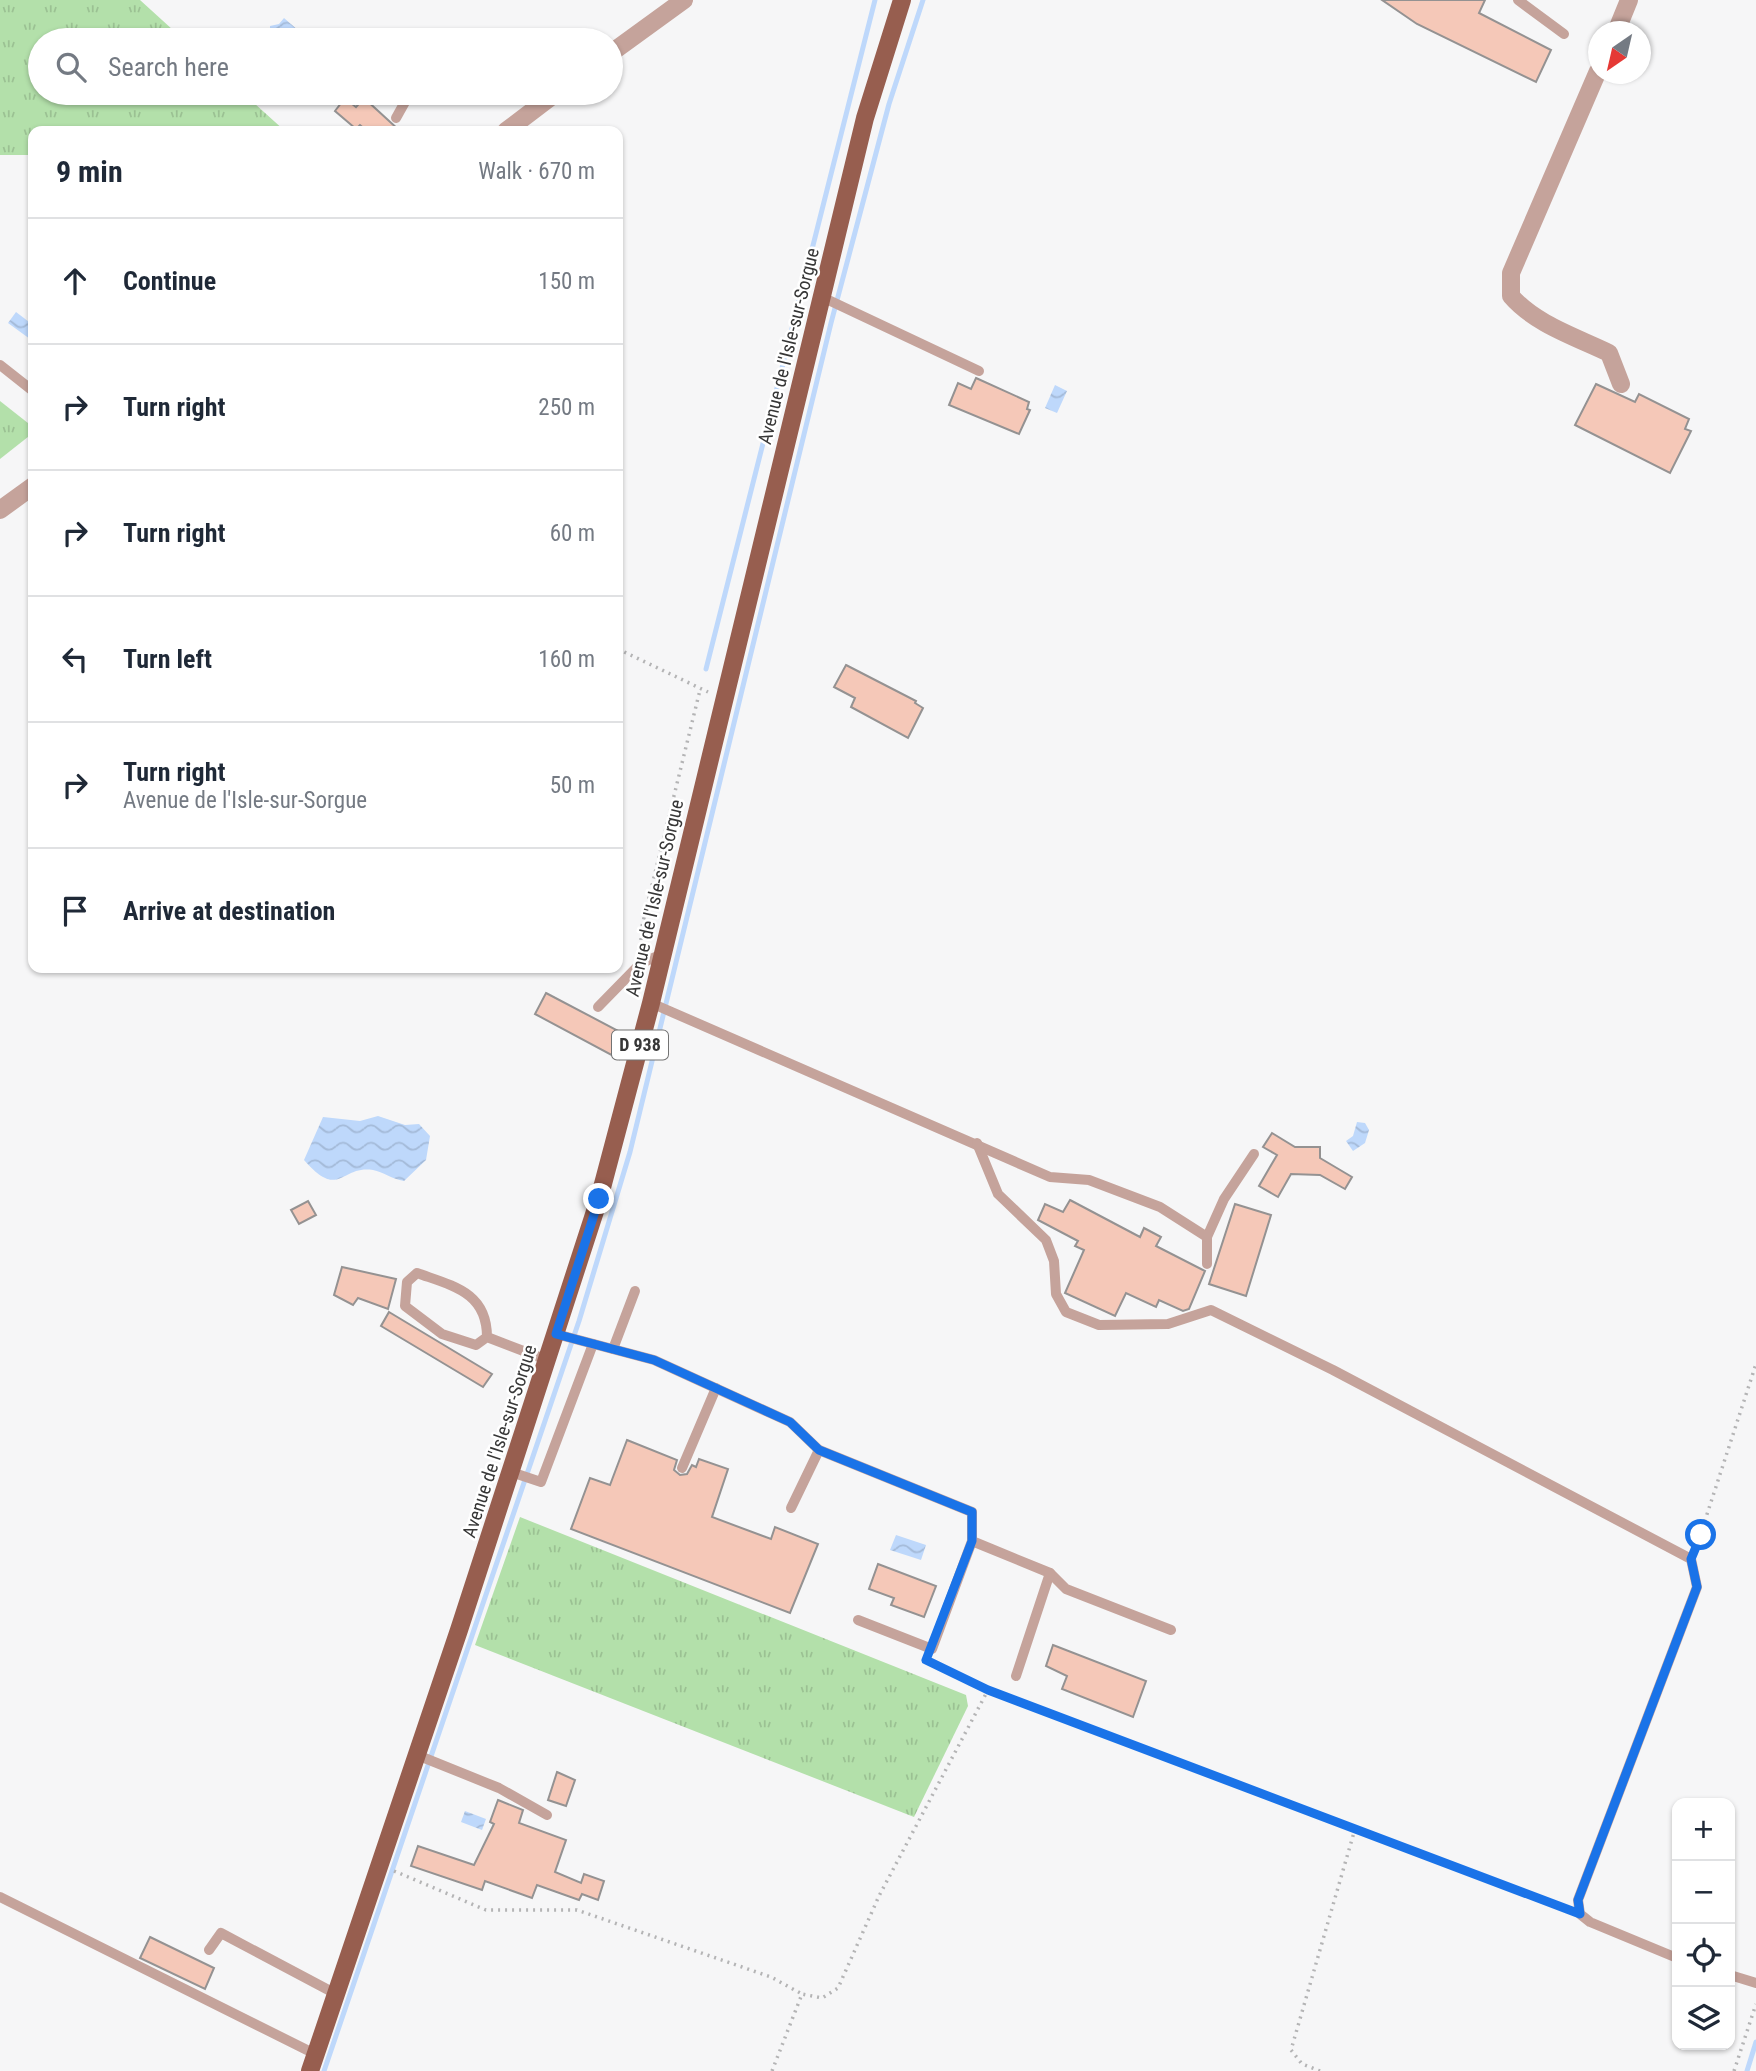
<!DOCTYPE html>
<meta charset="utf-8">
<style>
body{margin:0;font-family:"Roboto Condensed",sans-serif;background:#f2f2f3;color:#1f2937}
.controls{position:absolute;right:21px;bottom:21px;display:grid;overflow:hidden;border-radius:14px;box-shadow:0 2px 5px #0004}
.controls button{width:63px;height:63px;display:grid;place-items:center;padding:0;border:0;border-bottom:2px solid #e0e1e3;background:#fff;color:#1f2937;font:35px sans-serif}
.compass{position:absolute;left:1588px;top:21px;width:63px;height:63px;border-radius:50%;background:#fff;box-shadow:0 2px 5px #0004;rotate:214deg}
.stop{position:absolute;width:21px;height:21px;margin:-16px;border:5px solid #1a73e8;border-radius:50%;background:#fff}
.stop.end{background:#1a73e8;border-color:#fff;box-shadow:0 2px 7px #0008}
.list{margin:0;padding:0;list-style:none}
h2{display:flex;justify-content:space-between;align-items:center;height:91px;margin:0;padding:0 28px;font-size:30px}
h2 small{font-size:23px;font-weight:400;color:#747a83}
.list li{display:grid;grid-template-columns:46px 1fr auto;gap:21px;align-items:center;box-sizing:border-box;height:126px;padding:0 28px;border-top:2px solid #e0e1e3}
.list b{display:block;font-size:26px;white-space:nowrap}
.list p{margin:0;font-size:23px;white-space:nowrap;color:#747a83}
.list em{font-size:23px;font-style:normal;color:#747a83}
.icon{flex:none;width:38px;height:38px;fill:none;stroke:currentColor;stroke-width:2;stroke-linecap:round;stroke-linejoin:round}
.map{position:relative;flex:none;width:1756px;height:2071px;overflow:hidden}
.search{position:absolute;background:#fff;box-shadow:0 2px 5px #0004;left:28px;top:28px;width:595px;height:77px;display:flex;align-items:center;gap:18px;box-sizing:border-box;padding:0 24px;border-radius:38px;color:#747a83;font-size:26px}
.panel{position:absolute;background:#fff;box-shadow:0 2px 5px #0004;left:28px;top:126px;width:595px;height:847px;border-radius:14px}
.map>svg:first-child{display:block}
.grass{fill:url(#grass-tufts)}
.water{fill:url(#water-waves)}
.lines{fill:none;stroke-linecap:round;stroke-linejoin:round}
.stream{stroke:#bed8fb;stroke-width:5}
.building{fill:#f5c8b8;stroke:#949292;stroke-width:2}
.path{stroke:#b4b4b5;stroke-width:3.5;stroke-dasharray:2 5;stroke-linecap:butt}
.lane{stroke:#c5a39b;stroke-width:10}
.street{stroke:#c5a39b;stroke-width:18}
.primary{stroke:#975e4f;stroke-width:18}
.route{stroke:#1a73e8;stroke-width:9}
.labels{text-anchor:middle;stroke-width:5;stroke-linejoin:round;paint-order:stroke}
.shield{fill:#fff;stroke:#737373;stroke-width:2}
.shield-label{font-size:18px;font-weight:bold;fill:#373737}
.street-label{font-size:19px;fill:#373737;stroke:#fff}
</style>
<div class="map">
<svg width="1756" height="2071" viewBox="0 0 1756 2071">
<defs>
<pattern id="grass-tufts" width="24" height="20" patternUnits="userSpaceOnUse" patternTransform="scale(1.75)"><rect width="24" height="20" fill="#b3e0aa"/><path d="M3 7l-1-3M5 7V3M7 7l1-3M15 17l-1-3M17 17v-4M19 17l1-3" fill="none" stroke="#9bc193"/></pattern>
<pattern id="water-waves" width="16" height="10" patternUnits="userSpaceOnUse" patternTransform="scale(1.75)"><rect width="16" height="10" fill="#bed8fb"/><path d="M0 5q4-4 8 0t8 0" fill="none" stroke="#a4bad8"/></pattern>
</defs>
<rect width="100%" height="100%" fill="#f6f6f7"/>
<g class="grass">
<path d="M 0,0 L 140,0 L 184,40 L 40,40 L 40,93 L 243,93 L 285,131 L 33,131 L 33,155 L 0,155 Z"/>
<path d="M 0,401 L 33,427 L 33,433 L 0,459 Z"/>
<path d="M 520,1517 L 966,1695 L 968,1706 L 914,1817 L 475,1645 Z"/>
</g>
<g class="water">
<path d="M 284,18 L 307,38 L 305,40 L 285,40 L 270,33 L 270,26 L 279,24 Z"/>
<path d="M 16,312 L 33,325 L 30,339 L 8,323 Z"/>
<path d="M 1055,385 L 1067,391 L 1057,413 L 1045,408 Z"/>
<path d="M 378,1116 L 405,1125 L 419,1124 L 430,1136 L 426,1160 L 404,1181 C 392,1179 383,1172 373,1170 C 340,1165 340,1201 304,1160 L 323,1117 L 360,1121 Z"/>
<path d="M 1357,1122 L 1365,1123 L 1369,1130 L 1365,1143 L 1353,1151 L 1346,1141 L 1353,1136 Z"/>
<path d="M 896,1535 L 926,1545 L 921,1560 L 890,1550 Z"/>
<path d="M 465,1811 L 486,1819 L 482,1830 L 461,1822 Z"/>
</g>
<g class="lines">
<g class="stream">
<path d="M 706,669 L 875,0"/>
<path d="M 324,2071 L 579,1321 L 630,1152 L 831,323 L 889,104 L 923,0"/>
<path d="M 1747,2071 L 1756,2042"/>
</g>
</g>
<g class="building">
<path d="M 1382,0 L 1485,0 L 1479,13 L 1551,50 L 1536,82 L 1417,24 Z"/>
<path d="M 345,98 L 356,107 L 364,98 L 400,131 L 367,131 L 360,125 L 356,129 L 335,111 Z"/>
<path d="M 976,378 L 1029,402 L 1027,409 L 1030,410 L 1019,434 L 949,405 L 958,383 L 971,389 Z"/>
<path d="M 1596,384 L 1635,402 L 1639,394 L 1689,419 L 1685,429 L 1691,431 L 1670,473 L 1575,425 Z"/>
<path d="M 846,665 L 916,701 L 915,703 L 923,708 L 908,738 L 851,707 L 855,698 L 834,687 Z"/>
<path d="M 546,993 L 624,1034 L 619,1059 L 535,1014 Z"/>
<path d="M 1272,1133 L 1295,1147 L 1320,1147 L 1320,1158 L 1352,1177 L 1345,1189 L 1320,1175 L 1291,1174 L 1278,1197 L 1259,1186 L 1277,1155 L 1263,1147 Z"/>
<path d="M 1070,1200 L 1140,1237 L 1144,1228 L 1161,1237 L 1156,1246 L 1205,1271 L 1189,1309 L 1183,1311 L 1159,1300 L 1156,1307 L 1126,1293 L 1115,1316 L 1065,1293 L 1084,1250 L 1075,1246 L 1078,1241 L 1038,1220 L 1045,1204 L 1063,1212 Z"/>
<path d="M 308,1201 L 316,1215 L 299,1224 L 291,1210 Z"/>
<path d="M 1235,1204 L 1271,1215 L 1246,1296 L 1209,1284 Z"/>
<path d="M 342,1267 L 396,1279 L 388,1309 L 358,1298 L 353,1305 L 334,1295 Z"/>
<path d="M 389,1312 L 492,1374 L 483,1387 L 381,1326 Z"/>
<path d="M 627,1440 L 677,1460 L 674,1470 L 680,1475 L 687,1474 L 692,1465 L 696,1467 L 699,1459 L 728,1469 L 712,1517 L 771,1539 L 775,1527 L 818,1544 L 790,1613 L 571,1529 L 590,1478 L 610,1485 Z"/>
<path d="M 878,1564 L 936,1586 L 924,1617 L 891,1605 L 894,1598 L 869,1589 Z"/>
<path d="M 1053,1645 L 1146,1681 L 1133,1717 L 1062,1689 L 1067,1676 L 1046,1666 Z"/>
<path d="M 557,1772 L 575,1780 L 566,1806 L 548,1800 Z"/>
<path d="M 498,1800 L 523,1810 L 519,1823 L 566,1840 L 555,1872 L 581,1883 L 584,1874 L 604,1881 L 598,1900 L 582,1894 L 579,1900 L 537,1885 L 532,1898 L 485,1881 L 482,1890 L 411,1866 L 418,1846 L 474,1865 L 494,1824 L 490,1822 Z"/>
<path d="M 150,1937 L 214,1968 L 205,1989 L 140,1958 Z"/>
</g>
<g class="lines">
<g class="path">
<path d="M 618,649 L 708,692"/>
<path d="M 641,947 L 641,930 L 700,690"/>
<path d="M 1696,1548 L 1756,1364"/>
<path d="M 988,1690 L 1355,1829"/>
<path d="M 394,1871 L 486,1910 L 577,1910 L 771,1977 L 802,1994"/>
<path d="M 772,2071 L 802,1994 L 822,1998 L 838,1988 L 879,1896 L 988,1690 L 932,1663"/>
<path d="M 1320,2071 L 1302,2064 L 1291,2050 L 1355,1829 L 1565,1909"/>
<path d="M 1734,2071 L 1756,2004"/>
</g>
<g class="lane">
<path d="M 1518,0 L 1564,34"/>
<path d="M 396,118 L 410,93"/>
<path d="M 822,297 L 979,371"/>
<path d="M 0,365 L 33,391"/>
<path d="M 651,1003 L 1050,1177 L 1089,1180 L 1160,1207 L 1207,1237 L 1207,1264"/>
<path d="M 598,1007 L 641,963 L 663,954"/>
<path d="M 977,1143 L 998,1194 L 1046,1240 L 1054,1261 L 1056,1294 L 1066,1312 L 1099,1325 L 1168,1324 L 1211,1310 L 1333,1370 L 1691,1559 L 1697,1587 L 1578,1900 L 1580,1914 L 1590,1922 L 1677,1958"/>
<path d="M 1207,1237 L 1224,1199 L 1254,1154"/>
<path d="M 556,1334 L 654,1360 L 790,1422 L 819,1450 L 972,1512 L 972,1541 L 1050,1573 L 1066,1589 L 1171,1630"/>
<path d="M 487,1337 L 476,1345 L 442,1334 L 405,1306 L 407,1282 L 417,1273 C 453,1286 487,1292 487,1337 L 547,1360"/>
<path d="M 613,1349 L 635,1291"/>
<path d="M 682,1468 L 716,1388"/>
<path d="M 511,1472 L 541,1482 L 593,1344"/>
<path d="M 791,1508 L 819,1450"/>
<path d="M 858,1620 L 932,1649 L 972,1541"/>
<path d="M 1016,1676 L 1050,1573"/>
<path d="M 417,1755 L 499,1788 L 547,1815"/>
<path d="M 0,1897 L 315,2054"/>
<path d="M 209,1950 L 221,1933 L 336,1994"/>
<path d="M 1730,1975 L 1756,1983"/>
</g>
<g class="street">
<path d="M 1616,32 L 1629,0"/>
<path d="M 611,53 L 684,0"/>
<path d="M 1598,71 L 1511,273 L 1511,296 C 1535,324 1576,337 1609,353 L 1621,384"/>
<path d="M 506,131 L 556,93"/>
<path d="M 0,510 L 33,486"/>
</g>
<path class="primary" d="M 310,2071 L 459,1630 L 599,1199 L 651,1003 L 865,118 L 902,0"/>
</g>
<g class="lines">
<path class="route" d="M 599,1199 L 556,1334 L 654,1360 L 790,1422 L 819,1450 L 972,1512 L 972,1541 L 926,1660 L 988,1690 L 1580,1914 L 1578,1900 L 1697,1587 L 1691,1559 L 1701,1535"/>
</g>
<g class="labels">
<rect class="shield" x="612" y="1030.5" width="56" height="29" rx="5"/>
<g class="shield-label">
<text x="640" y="1051">D 938</text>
</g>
<g class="street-label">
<text transform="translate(788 346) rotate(-76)" y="7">Avenue de l'Isle-sur-Sorgue</text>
<text transform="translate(654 898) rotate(-77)" y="7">Avenue de l'Isle-sur-Sorgue</text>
<text transform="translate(499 1441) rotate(-72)" y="7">Avenue de l'Isle-sur-Sorgue</text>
</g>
</g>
</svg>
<div class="controls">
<button>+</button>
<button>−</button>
<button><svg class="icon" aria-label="locate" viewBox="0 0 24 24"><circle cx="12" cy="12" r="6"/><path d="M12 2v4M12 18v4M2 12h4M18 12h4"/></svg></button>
<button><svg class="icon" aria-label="layers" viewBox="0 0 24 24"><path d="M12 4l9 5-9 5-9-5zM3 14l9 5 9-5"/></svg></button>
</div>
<svg class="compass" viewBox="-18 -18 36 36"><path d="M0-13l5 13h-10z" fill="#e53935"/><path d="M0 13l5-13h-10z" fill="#747a83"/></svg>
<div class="stop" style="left:1701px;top:1535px"></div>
<div class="stop end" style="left:599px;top:1199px"></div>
<div class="search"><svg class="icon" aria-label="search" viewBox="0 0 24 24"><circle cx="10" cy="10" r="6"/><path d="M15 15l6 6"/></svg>Search here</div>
<section class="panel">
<h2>9 min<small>Walk · 670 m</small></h2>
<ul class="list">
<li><svg class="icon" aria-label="ahead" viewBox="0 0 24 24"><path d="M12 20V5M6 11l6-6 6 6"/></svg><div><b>Continue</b></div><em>150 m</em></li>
<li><svg class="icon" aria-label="right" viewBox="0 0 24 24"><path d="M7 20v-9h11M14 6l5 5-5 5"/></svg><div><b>Turn right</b></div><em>250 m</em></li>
<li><svg class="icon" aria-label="right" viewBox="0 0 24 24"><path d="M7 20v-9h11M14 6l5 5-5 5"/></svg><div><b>Turn right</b></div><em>60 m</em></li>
<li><svg class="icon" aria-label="left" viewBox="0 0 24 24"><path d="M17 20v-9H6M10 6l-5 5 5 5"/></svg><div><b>Turn left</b></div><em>160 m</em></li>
<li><svg class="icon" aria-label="right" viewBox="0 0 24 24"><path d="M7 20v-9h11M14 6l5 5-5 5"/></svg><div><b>Turn right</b><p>Avenue de l'Isle-sur-Sorgue</p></div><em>50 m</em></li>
<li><svg class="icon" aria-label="arrive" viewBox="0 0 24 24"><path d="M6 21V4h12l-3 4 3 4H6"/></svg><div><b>Arrive at destination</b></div></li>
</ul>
</section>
</div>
